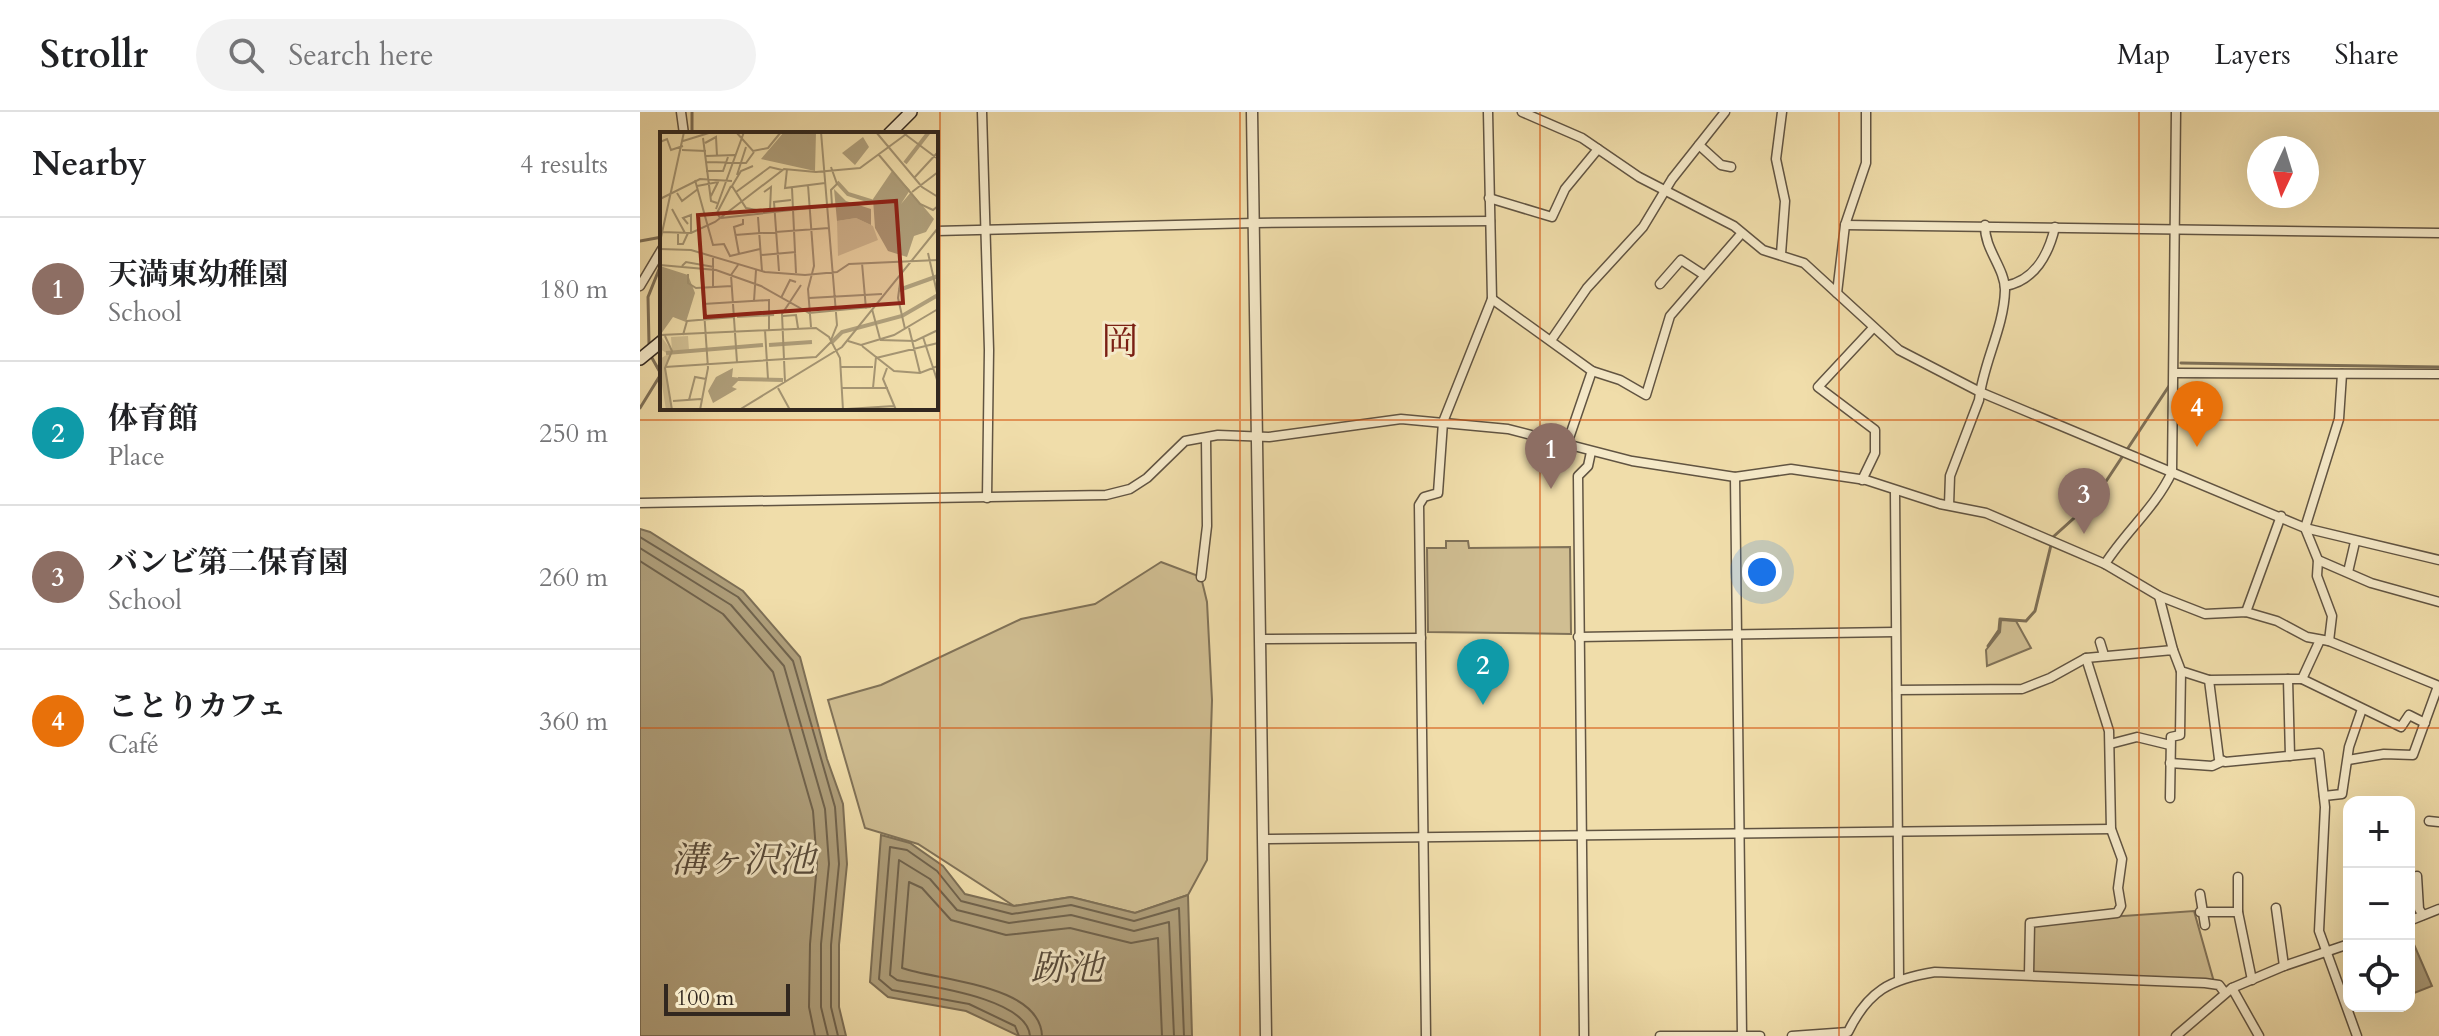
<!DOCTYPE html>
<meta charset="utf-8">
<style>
body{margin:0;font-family:Cardo,"Noto Serif JP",serif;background:#f2f2f2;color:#202124}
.controls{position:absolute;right:24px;bottom:24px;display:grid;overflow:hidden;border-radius:16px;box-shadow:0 8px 32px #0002}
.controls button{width:72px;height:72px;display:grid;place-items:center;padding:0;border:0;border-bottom:2px solid #e0e0e0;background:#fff;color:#202124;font:40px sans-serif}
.compass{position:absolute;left:1607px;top:24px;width:72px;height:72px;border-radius:50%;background:#fff;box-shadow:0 8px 32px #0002;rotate:184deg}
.scale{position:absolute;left:24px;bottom:20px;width:126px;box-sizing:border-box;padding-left:8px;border:4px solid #31271f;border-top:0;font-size:22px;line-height:28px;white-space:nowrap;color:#31271f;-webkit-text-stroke:6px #f5e9c8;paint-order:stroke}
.you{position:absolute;left:1122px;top:460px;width:28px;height:28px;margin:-20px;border:6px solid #fff;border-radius:50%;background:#1a73e8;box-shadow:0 0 0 12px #1a73e833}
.badge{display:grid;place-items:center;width:52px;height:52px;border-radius:50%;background:#db2777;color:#fff;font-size:26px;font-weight:700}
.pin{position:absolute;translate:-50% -66px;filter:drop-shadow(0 2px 4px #0008)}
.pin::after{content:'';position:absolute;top:42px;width:28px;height:24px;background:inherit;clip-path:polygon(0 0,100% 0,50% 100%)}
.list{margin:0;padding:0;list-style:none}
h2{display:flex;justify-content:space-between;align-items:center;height:104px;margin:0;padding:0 32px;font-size:34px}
h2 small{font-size:26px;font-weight:400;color:#757577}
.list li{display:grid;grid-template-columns:52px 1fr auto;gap:24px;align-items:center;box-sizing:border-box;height:144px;padding:0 32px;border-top:2px solid #e0e0e0}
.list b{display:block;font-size:30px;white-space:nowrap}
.list p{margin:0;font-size:26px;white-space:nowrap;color:#757577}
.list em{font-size:26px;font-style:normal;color:#757577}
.icon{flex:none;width:44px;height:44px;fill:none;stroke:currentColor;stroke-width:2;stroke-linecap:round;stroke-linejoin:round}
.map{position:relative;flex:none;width:1799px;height:924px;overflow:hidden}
header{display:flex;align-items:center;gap:48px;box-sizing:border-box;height:112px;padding:0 40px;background:#fff;border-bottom:2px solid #e0e0e0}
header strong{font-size:38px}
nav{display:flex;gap:44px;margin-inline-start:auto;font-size:28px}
.search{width:560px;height:72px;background:#f2f2f2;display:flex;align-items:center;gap:20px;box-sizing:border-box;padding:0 28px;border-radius:44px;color:#757577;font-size:30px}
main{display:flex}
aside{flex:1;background:#fff}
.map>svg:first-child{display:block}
.green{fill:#d0be92;stroke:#807258;stroke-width:2}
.water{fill:#af9f7b;stroke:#7d6f56;stroke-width:2}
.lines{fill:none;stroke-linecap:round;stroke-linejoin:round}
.shore{stroke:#70634d;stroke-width:2}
.stream{stroke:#7d6f56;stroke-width:3}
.minor-casing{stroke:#615442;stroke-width:11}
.tertiary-casing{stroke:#615442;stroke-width:13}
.secondary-casing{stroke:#31271f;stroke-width:14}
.minor{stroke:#f5e9c8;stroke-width:8}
.tertiary{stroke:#f5e9c8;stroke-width:10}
.secondary{stroke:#f5e9c8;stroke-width:11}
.grid{fill:none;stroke:#d6540e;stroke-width:2;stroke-opacity:0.55}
.labels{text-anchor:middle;stroke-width:6;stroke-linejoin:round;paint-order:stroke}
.water-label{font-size:36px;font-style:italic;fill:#574b3b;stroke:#f5e9c8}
.quarter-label{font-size:38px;fill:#7a1f14;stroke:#f5e9c8}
.inset-river{fill:none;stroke:#af9f7b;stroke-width:4}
.inset-road{fill:none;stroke:#a49472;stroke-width:2}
.view{fill:#8f2418;fill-opacity:0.15;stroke:#8f2418;stroke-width:4}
.inset-edge{fill:none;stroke:#31271f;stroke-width:4}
</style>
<header>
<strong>Strollr</strong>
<div class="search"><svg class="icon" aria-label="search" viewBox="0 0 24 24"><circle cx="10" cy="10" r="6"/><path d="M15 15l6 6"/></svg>Search here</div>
<nav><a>Map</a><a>Layers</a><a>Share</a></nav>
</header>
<main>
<aside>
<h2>Nearby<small>4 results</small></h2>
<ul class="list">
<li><span class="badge" style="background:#8d6e63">1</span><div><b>天満東幼稚園</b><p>School</p></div><em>180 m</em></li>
<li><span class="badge" style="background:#0f9aa8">2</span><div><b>体育館</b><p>Place</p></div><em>250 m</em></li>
<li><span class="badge" style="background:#8d6e63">3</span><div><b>バンビ第二保育園</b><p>School</p></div><em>260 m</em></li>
<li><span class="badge" style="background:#e8710a">4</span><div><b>ことりカフェ</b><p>Café</p></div><em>360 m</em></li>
</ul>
</aside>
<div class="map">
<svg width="1799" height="924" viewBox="0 0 1799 924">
<rect width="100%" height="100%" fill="#f0ddaa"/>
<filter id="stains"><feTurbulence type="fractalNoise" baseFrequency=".0025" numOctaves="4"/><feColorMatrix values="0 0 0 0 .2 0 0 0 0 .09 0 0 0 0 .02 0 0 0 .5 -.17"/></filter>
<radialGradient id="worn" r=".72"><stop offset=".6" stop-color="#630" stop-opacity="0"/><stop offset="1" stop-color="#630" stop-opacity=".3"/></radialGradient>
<g class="green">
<path d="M 806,429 L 828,429 L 829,436 L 930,435 L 931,522 L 788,520 L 787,436 L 806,436 Z"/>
<path d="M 521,450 L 561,465 L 567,490 L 572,588 L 567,748 L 548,783 L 495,801 L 431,785 L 374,794 L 278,732 L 225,716 L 188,588 L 241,573 L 381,507 L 455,492 Z"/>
<path d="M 1361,508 L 1376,509 L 1391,536 L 1347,554 L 1346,538 L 1360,520 Z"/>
<path d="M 1554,799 L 1574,870 L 1392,860 L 1391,814 L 1398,810 Z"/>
</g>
<g class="water">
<path d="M 0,417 L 10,420 L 103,479 L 160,545 L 187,647 L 203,692 L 207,752 L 199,833 L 199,895 L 206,924 L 0,924 Z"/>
<path d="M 241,723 L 270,731 L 303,754 L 325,782 L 374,794 L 431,785 L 495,801 L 548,783 L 552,924 L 379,924 L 326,899 L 248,885 L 230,870 Z"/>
<path d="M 1769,821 L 1792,874 L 1769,883 Z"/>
</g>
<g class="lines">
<g class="shore">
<path d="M 0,425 L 98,485 L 153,549 L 195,695 L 199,752 L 191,833 L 191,895 L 198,924"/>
<path d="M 0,436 L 91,493 L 144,554 L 185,697 L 189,752 L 181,832 L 181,895 L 188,924"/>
<path d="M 0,449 L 83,502 L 133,560 L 173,699 L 177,752 L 170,832 L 169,895 L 175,924"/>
<path d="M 379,924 L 375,914 L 329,892 L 252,878 L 239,867 L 250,735 L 267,738 L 297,759 L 321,789 L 372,802 L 431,793 L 494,809 L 539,796 L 544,924"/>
<path d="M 390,924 C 387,886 287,874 257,868 L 250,863 L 259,748 L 290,767 L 317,798 L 369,811 L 431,803 L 494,819 L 529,810 L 534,924"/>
<path d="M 402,924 C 400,872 299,869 262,856 L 269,770 L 282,776 L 311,808 L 366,823 L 430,816 L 491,831 L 518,826 L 522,924"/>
</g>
<g class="stream">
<path d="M 52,0 L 52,22"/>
<path d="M 0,129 L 22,125"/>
<path d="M 9,232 L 8,185 L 22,150"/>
<path d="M 1541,251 L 1799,255"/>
<path d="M 0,296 L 21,262 L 12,246"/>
<path d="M 1413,425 L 1453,389 L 1529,274"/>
<path d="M 1348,534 L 1359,518 L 1360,507 L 1386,509 L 1395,499 L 1411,433"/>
</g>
<defs>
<g id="minor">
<path d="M 41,0 L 44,22"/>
<path d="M 342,0 L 349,238 L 347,386"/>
<path d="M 882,0 L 942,26 L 999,65 L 1094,114 L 1123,138 L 1164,151 L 1259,238 L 1340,280 L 1665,416 L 1799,448"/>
<path d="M 1059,33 L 1081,53 L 1091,55"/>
<path d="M 849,86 L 912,105 L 925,77 L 958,37"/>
<path d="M 1205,113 L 1799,121"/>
<path d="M 296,119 L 615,111 L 850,109"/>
<path d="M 1141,142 L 1145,89 L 1136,47 L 1142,0"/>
<path d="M 1020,172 L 1041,148 L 1064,163"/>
<path d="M 0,174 L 22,137"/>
<path d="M 1365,174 C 1395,169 1409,141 1415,115"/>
<path d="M 1197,181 L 1205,113 L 1226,51 L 1226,0"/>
<path d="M 852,187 L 952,259 L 927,332"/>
<path d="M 912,227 L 947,176 L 1003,115 L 1032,67 L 1085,0"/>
<path d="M 952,259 L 980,268 L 1006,283 L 1030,204 L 1101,122"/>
<path d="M 1536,261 L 1799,262"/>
<path d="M 1095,365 L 1102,924"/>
<path d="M 1222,368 L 1235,341 L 1235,318 L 1178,275 L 1233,216"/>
<path d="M 1255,379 L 1259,867"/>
<path d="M 0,391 L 466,383 L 490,377 L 507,366 L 545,329 L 578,323 L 629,325 L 761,307 L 868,317 L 992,349 L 1095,365 L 1151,357 L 1226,368 L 1300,392 L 1346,401 L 1465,452 L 1519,484 L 1565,502 L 1606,500 L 1637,509 L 1667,525 L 1689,529 L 1799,574"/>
<path d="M 1309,393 L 1310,364 L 1339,288 C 1343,251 1364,216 1365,178 C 1365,156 1344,137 1345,113"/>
<path d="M 1678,448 L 1731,471 L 1799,490"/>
<path d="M 1465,452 C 1486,419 1515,396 1532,360 L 1536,0"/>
<path d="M 1708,460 L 1715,430"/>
<path d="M 561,465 L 567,414 L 566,326"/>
<path d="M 1519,484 L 1533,538"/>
<path d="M 1606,500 L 1641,404"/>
<path d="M 938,525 L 1255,520"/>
<path d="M 622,527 L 781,526"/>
<path d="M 1689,529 L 1692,504 L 1677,464 L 1678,448 L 1665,416 L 1699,307 L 1702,262"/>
<path d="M 1460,530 L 1464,543"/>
<path d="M 1662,567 L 1761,615 L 1769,603 L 1785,611"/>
<path d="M 1569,568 L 1648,567"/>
<path d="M 1257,578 L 1382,577 L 1410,566 L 1446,546 L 1533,538 L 1541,559 L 1569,568 L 1579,647 L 1585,650 L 1679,641 L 1685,695 L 1679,819 L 1717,924"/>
<path d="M 1470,632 L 1497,625 L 1530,633"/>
<path d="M 1650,644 L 1648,567 L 1662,567 L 1680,528"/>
<path d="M 1708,648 L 1744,642 L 1773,643 L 1798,574"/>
<path d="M 1530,651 L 1572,654 L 1583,649"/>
<path d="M 1684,684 L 1702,682 L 1709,635 L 1722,597"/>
<path d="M 1530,686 L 1531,625 L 1540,623 L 1541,559"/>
<path d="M 1789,709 L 1799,710"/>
<path d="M 623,727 L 1471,717"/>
<path d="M 1777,764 L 1779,797 L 1783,803"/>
<path d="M 1598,765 L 1598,800 L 1612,868"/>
<path d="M 1560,782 L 1565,813"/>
<path d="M 1636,796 L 1644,854"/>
<path d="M 1560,800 L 1598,800"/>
<path d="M 1769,809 L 1799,797"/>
<path d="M 1389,862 L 1390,811 L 1477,801 L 1481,794 L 1478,776 L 1482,747 L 1471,717 L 1469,619 L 1446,546"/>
<path d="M 1592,876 L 1619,924"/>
<path d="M 786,924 L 779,393 L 784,385 L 798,381 L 803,310 L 852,187 L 848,0"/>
<path d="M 944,924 L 938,364 L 948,354 L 951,340"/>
<path d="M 1020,924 L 1120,924"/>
<path d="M 1152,924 L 1208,920 C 1228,879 1250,867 1295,860 L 1565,871 L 1579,873 L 1585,881"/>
<path d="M 1536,924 L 1592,876 L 1644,854 L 1709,832"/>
</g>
<path id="tertiary" d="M 612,0 L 626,924"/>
<g id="secondary">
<path d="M 249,22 L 271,0"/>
<path d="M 0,247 L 22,229"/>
</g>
</defs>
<use href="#minor" class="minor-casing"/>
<use href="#tertiary" class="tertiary-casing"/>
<use href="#secondary" class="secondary-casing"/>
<use href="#minor" class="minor"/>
<use href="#tertiary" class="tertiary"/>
<use href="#secondary" class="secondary"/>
</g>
<path class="grid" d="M 300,0 L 300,924M 600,0 L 600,924M 900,0 L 900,924M 1199,0 L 1199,924M 1499,0 L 1499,924M 0,308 L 1799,308M 0,616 L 1799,616"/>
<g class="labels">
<g class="water-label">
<text x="103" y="760">溝ヶ沢池</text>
<text x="427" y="868">跡池</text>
</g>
<g class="quarter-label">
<text x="480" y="242">岡</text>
</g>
</g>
<g transform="translate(20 20)">
<rect width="278" height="278" fill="#f0ddaa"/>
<path d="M 196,86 L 213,94 L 218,108 L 178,124 L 177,89 ZM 0,203 L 12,219 L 11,205 L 28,204 L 29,218 L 12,219 L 5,235 L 12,278 L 6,278 L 0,240 L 0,227 L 8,222 L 0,217 Z" fill="#d0be92"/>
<path d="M 124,0 L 156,0 L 155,39 L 101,27 ZM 203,5 L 209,15 L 195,33 L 182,21 ZM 232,39 L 250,58 L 241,72 L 251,60 L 274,87 L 266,100 L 254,104 L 247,125 L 228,119 L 215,96 L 213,67 ZM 174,57 L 186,69 L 211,77 L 211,93 L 196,86 L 177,89 ZM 0,134 L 28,143 L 35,161 L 26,190 L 13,185 L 1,202 ZM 73,236 L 72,245 L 81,246 L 72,255 L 77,257 L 53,271 L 48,259 L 56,245 Z" fill="#af9f7b"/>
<path class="inset-river" d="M 245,31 L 269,0M 177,50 L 188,62 L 217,71M 239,158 L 278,144M 77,184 L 114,182M 172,210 L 182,200 L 242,184 L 278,163M 109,213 L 152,210M 6,221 L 103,213M 78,247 L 123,248"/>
<path class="inset-road" d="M 76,0 L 93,19 L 108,16 L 121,0M 161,0 L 177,193 L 171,208M 216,0 L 262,55 L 278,65M 242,0 L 278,27M 43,6 L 51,69 L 57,71M 23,9 L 52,0M 0,10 L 7,7 L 11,18 L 23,14M 45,11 L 56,5 L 57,24M 22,18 L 46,19M 219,23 L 260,72 L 273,78 L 278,74M 46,24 L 75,23M 46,30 L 86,31 L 94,20M 93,34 L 81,39 L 72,54 L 86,76 L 102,79M 127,37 L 125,56 L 165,51M 46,39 L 63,39 L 68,25M 77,43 L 86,15M 254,46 L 278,20M 35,48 L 53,113 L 64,112 L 70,124 L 100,117M 148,53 L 154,134 L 148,157 L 151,195M 37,54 L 58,50 L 51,64M 132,56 L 136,141M 76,60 L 110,35 L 122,38M 104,60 L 111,55 L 110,78M 252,60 L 278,40M 17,61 L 22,69 L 38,57M 0,67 L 40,47 L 72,49M 167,74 L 172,73 L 171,58 L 177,52 L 171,35M 12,77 L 25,101M 56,77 L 84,0M 98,85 L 102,139M 60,86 L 57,81 L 71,54M 61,86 L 167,74M 28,92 L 23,86 L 31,83 L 31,101M 2,100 L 31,101 L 55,90 L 124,37 L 156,40 L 200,36 L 249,0M 18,102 L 18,112 L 23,112 L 28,101M 75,103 L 169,96M 0,110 L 24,0M 0,117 L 31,118 L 105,140 L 145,143 L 177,140 L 189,132 L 278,128M 268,121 L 278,165M 79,122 L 74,95 L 83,92 L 83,87M 101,123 L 136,120M 53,126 L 53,155M 202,131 L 206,177M 0,133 L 56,138 L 101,154 L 149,181 L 211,175M 22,134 L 26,130 L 54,135M 119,139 L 114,70 L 131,68M 28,142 L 28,151 L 36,156 L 72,154M 241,144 L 238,166 L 245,197M 121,166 L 130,148 L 136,150M 149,166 L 222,162M 94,169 L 96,138M 43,172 L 109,168M 212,177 L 220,207M 123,184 L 136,183 L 138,196M 249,196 L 260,241M 105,198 L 108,247M 109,198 L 109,167M 0,203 L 156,196 L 169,205 L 180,226 L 183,278M 23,203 L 27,189 L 74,185M 5,204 L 12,219 L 5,236 L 12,278M 263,205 L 278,251M 220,208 L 255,209 L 278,198M 188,209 L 201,213 L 234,203 L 278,177M 202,214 L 234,239 L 260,241 L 278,234M 216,226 L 278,211M 77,230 L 71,143 L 78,133M 5,235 L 156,225 L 171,210M 181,235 L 213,235M 227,236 L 223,247 L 236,278M 125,250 L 122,182 L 141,153M 118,256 L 130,278M 181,256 L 228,256M 213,256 L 216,225M 29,268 L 35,245 L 46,247M 13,269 L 41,267M 40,278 L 48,236 L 41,136M 79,278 L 182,215 L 278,96M 171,278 L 234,274"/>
<path class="view" d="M 236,69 L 243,171 L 45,185 L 38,83 Z"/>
<rect width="278" height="278" class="inset-edge"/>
</g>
<rect width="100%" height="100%" filter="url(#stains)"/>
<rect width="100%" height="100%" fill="url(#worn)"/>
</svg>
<div class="controls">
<button>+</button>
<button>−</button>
<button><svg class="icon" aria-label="locate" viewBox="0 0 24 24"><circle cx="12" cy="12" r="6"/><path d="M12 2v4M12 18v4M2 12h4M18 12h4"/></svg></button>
</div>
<svg class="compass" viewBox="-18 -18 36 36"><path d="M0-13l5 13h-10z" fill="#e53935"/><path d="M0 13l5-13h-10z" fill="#757577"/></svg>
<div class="scale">100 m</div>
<div class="you"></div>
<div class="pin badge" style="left:911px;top:377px;background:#8d6e63">1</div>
<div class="pin badge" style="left:843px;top:593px;background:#0f9aa8">2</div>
<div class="pin badge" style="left:1444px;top:422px;background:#8d6e63">3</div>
<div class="pin badge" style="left:1557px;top:335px;background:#e8710a">4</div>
</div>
</main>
